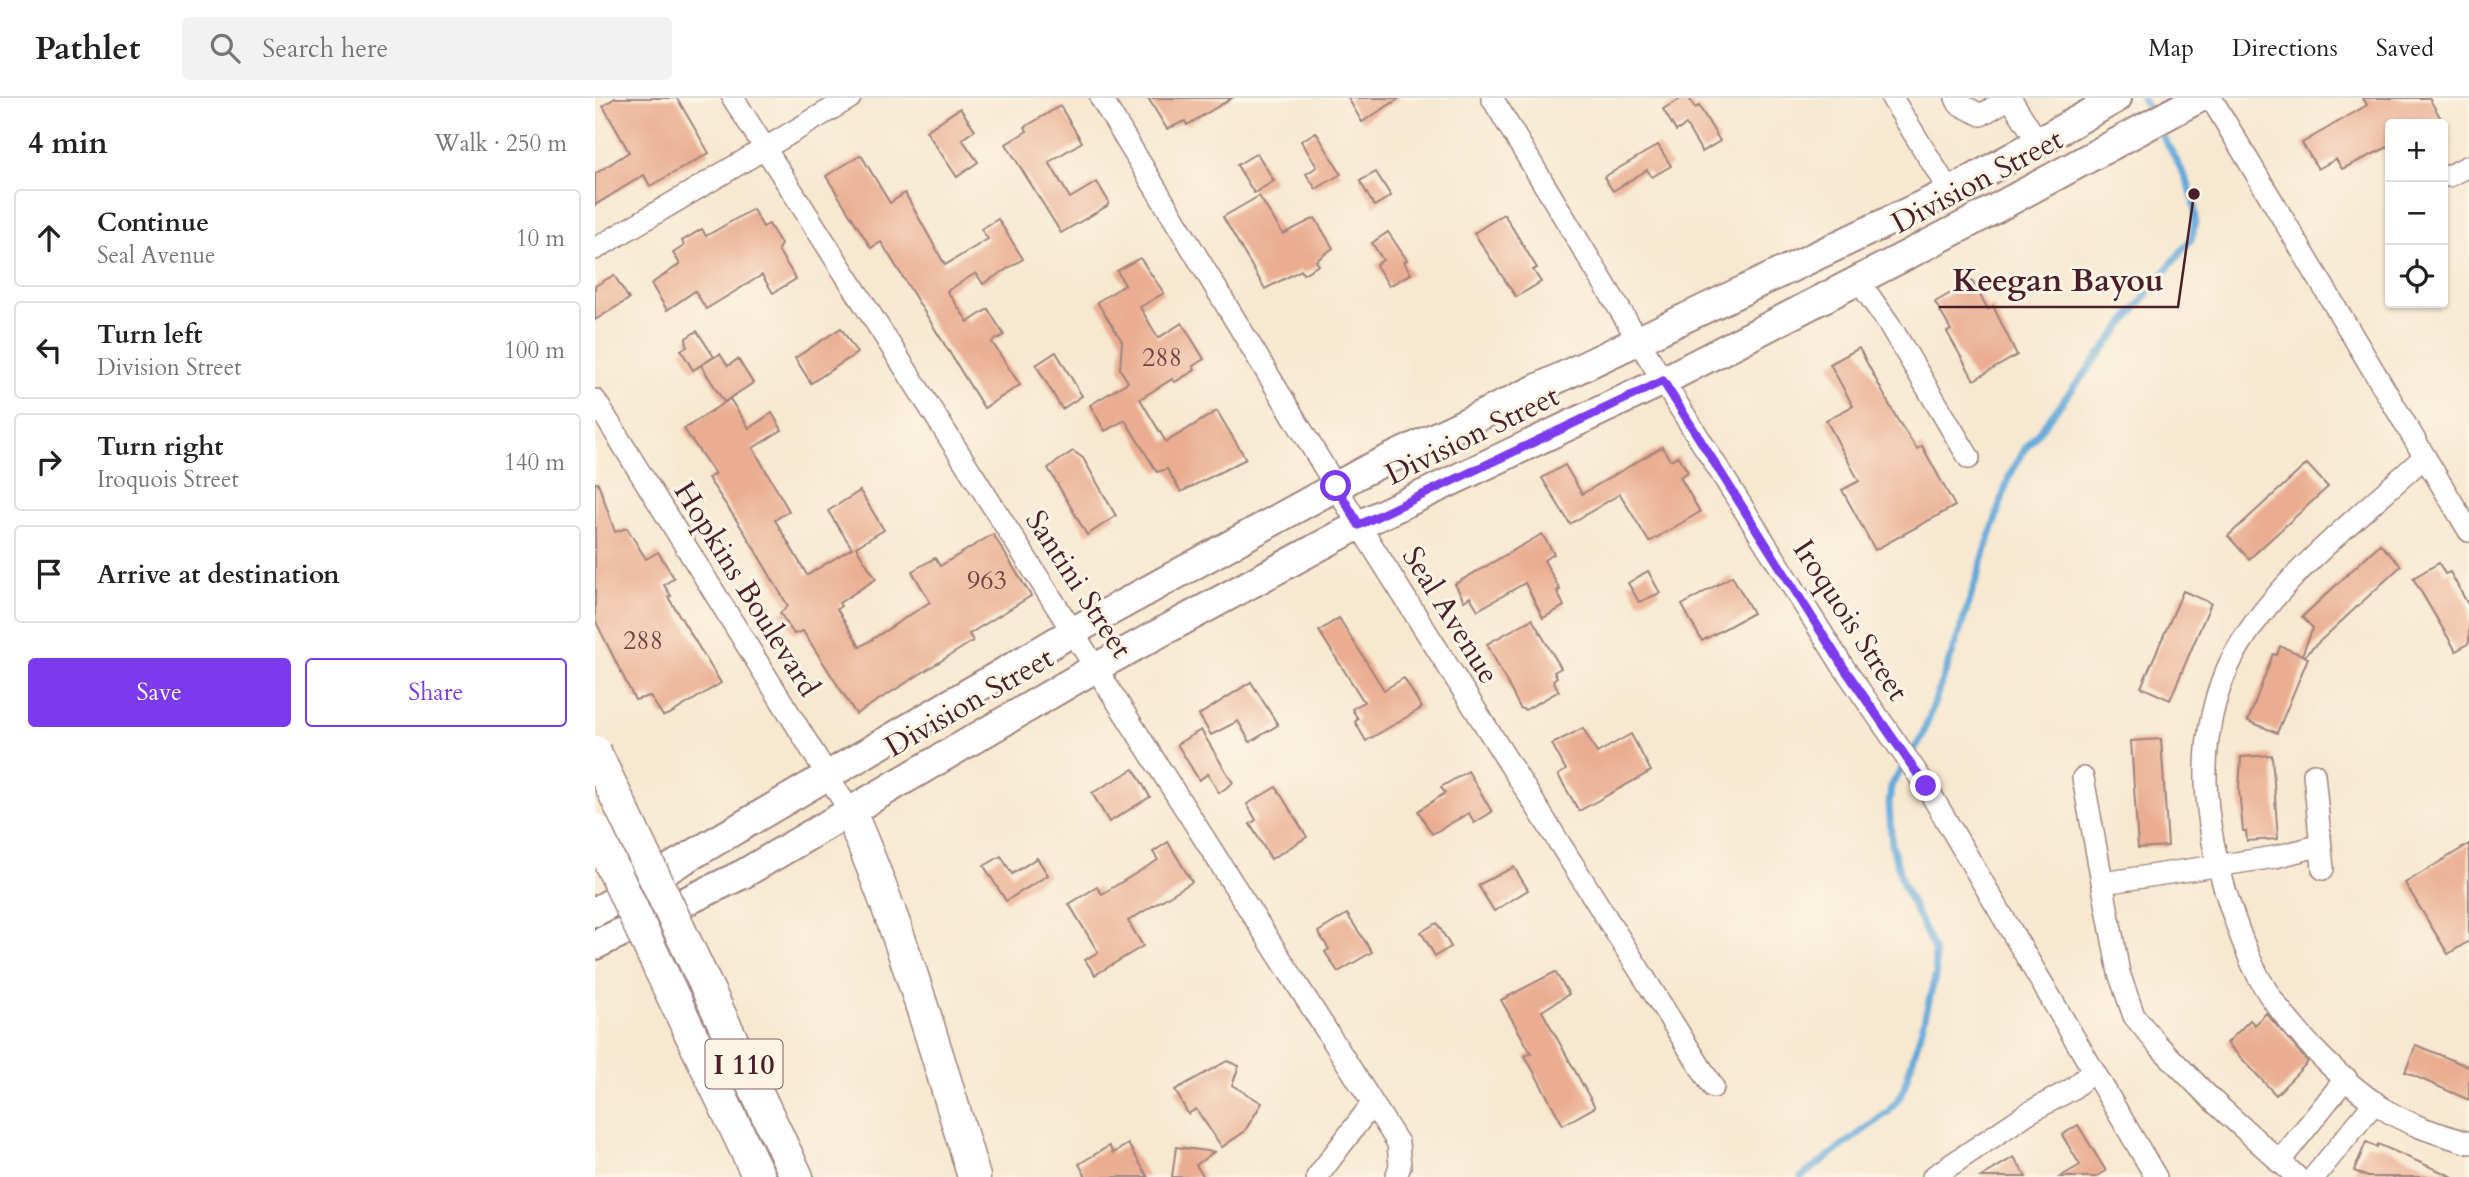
<!DOCTYPE html>
<meta charset="utf-8">
<style>
body{margin:0;font-family:Cardo,serif;background:#f2f2f2;color:#222}
.controls{position:absolute;right:21px;top:21px;display:grid;overflow:hidden;border-radius:7px;box-shadow:0 2px 5px #0004}
.controls button{width:63px;height:63px;display:grid;place-items:center;padding:0;border:0;border-bottom:2px solid #e0e0e0;background:#fff;color:#222;font:35px sans-serif}
.stop{position:absolute;width:21px;height:21px;margin:-16px;border:5px solid #7c3aed;border-radius:50%;background:#fff}
.stop.end{background:#7c3aed;border-color:#fff;box-shadow:0 2px 7px #0008}
.list{margin:0;padding:0;list-style:none}
h2{display:flex;justify-content:space-between;align-items:center;height:91px;margin:0;padding:0 28px;font-size:30px}
h2 small{font-size:23px;font-weight:400;color:#767676}
.list li{display:grid;grid-template-columns:46px 1fr auto;gap:21px;align-items:center;box-sizing:border-box;height:98px;margin:0 14px 14px;padding:0 14px;border:2px solid #e0e0e0;border-radius:7px}
.list b{display:block;font-size:26px;white-space:nowrap}
.list p{margin:0;font-size:23px;white-space:nowrap;color:#767676}
.list em{font-size:23px;font-style:normal;color:#767676}
.actions{display:flex;gap:14px;padding:21px 28px}
.actions a{flex:1;padding:16px 0;border:2px solid #7c3aed;border-radius:7px;text-align:center;font-size:24px;color:#7c3aed}
.actions .main{background:#7c3aed;color:#fff}
.icon{flex:none;width:38px;height:38px;fill:none;stroke:currentColor;stroke-width:2;stroke-linecap:round;stroke-linejoin:round}
.map{position:relative;flex:none;width:1874px;height:1079px;overflow:hidden}
header{display:flex;align-items:center;gap:42px;box-sizing:border-box;height:98px;padding:0 35px;background:#fff;border-bottom:2px solid #e0e0e0}
header strong{font-size:33px}
nav{display:flex;gap:38px;margin-inline-start:auto;font-size:24px}
.search{width:490px;height:63px;background:#f2f2f2;display:flex;align-items:center;gap:18px;box-sizing:border-box;padding:0 24px;border-radius:7px;color:#767676;font-size:26px}
main{display:flex}
aside{flex:1;background:#fff}
.map>svg:first-child{display:block}
.lines{fill:none;stroke-linecap:round;stroke-linejoin:round}
.stream{stroke:#64a9da;stroke-width:7}
.building{fill:#eaad91}
.minor-casing{stroke:#a0847e;stroke-width:24}
.major-casing{stroke:#a0847e;stroke-width:32}
.highway-casing{stroke:#a0847e;stroke-width:35}
.minor{stroke:#fff;stroke-width:21}
.major{stroke:#fff;stroke-width:28}
.highway{stroke:#fff;stroke-width:32}
.highway-bridge-casing{stroke:#a0847e;stroke-width:35;stroke-linecap:butt}
.highway-bridge{stroke:#fff;stroke-width:32}
.route{stroke:#7c3aed;stroke-width:9}
.labels{text-anchor:middle;stroke-width:6;stroke-linejoin:round;paint-order:stroke}
.number-label{font-size:26px;fill:#724244}
.shield{fill:#fcf5e5;stroke:#7f5f63;stroke-width:2}
.shield-label{font-size:28px;font-weight:bold;fill:#4a1f2b}
.street-label{font-size:30px;fill:#4a1f2b;stroke:#fcf5e5}
.leader{fill:none;stroke:#4a1f2b;stroke-width:2.5}
.callout-dot{fill:#4a1f2b;stroke:#fcf5e5;stroke-width:2.5}
.callout-label{font-size:32px;text-anchor:middle;font-weight:bold;fill:#4a1f2b;stroke:#fcf5e5;stroke-width:6;stroke-linejoin:round;paint-order:stroke}
</style>
<header>
<strong>Pathlet</strong>
<div class="search"><svg class="icon" aria-label="search" viewBox="0 0 24 24"><circle cx="10" cy="10" r="6"/><path d="M15 15l6 6"/></svg>Search here</div>
<nav><a>Map</a><a>Directions</a><a>Saved</a></nav>
</header>
<main>
<aside>
<h2>4 min<small>Walk · 250 m</small></h2>
<ul class="list">
<li><svg class="icon" aria-label="ahead" viewBox="0 0 24 24"><path d="M12 20V5M6 11l6-6 6 6"/></svg><div><b>Continue</b><p>Seal Avenue</p></div><em>10 m</em></li>
<li><svg class="icon" aria-label="left" viewBox="0 0 24 24"><path d="M17 20v-9H6M10 6l-5 5 5 5"/></svg><div><b>Turn left</b><p>Division Street</p></div><em>100 m</em></li>
<li><svg class="icon" aria-label="right" viewBox="0 0 24 24"><path d="M7 20v-9h11M14 6l5 5-5 5"/></svg><div><b>Turn right</b><p>Iroquois Street</p></div><em>140 m</em></li>
<li><svg class="icon" aria-label="arrive" viewBox="0 0 24 24"><path d="M6 21V4h12l-3 4 3 4H6"/></svg><div><b>Arrive at destination</b></div></li>
</ul>
<div class="actions"><a class="main">Save</a><a>Share</a></div>
</aside>
<div class="map">
<svg width="1874" height="1079" viewBox="0 0 1874 1079">
<rect width="100%" height="100%" fill="#fcf5e5"/>
<filter id="ink" filterUnits="userSpaceOnUse"><feTurbulence type="fractalNoise" baseFrequency=".0143" numOctaves="2"/><feDisplacementMap in="SourceGraphic" scale="14" xChannelSelector="R" yChannelSelector="G"/><feConvolveMatrix kernelMatrix="1 2 1 2 8 2 1 2 1" color-interpolation-filters="sRGB"/></filter>
<filter id="wash" filterUnits="userSpaceOnUse"><feTurbulence type="fractalNoise" baseFrequency=".00686" numOctaves="4" result="noise"/><feDisplacementMap in="SourceGraphic" scale="28" xChannelSelector="R" yChannelSelector="G"/><feGaussianBlur stdDeviation="1.57" result="paint"/><feColorMatrix in="noise" values="0 0 0 0 0 0 0 0 0 0 0 0 0 0 0 0 0 1.4 0 .05"/><feComposite in="paint" operator="in"/></filter>
<g filter="url(#wash)">
<rect width="100%" height="100%" fill="#f7e8d0"/>
<g class="lines">
<g class="stream">
<path d="M 1547,0 L 1557,18"/>
<path d="M 1206,1079 L 1293,1014 L 1307,996 L 1328,927 L 1341,875 L 1339,852 L 1308,787 L 1297,747 L 1294,707 L 1296,688 L 1327,639 L 1363,539 L 1414,379 L 1430,351 L 1596,141 C 1611,100 1581,64 1562,28"/>
</g>
</g>
<g id="blocks">
<g class="building">
<path d="M 20,0 L 82,0 L 114,55 L 55,88 L 49,77 L 0,107 L 0,76 L 34,54 L 8,8 Z"/>
<path d="M 553,0 L 637,0 L 592,27 L 590,23 L 572,31 Z"/>
<path d="M 753,0 L 805,0 L 767,24 Z"/>
<path d="M 1087,0 L 1094,0 L 1100,10 L 1104,8 L 1125,43 L 1107,54 L 1091,27 L 1081,33 L 1068,11 Z"/>
<path d="M 1768,0 L 1834,0 L 1849,26 L 1795,26 L 1795,48 L 1747,71 L 1741,61 L 1723,71 L 1707,45 L 1772,7 Z"/>
<path d="M 465,8 L 487,44 L 454,64 L 475,100 L 502,84 L 514,104 L 512,108 L 466,135 L 411,46 L 432,33 L 430,29 Z"/>
<path d="M 365,10 L 380,32 L 367,41 L 383,64 L 362,79 L 331,33 Z"/>
<path d="M 721,34 L 746,76 L 721,91 L 711,76 L 722,69 L 706,43 Z"/>
<path d="M 1063,47 L 1076,68 L 1057,79 L 1052,72 L 1018,93 L 1009,79 Z"/>
<path d="M 662,55 L 679,83 L 659,95 L 642,67 Z"/>
<path d="M 266,57 L 295,105 L 310,95 L 350,167 L 393,141 L 386,131 L 403,121 L 428,161 L 388,186 L 381,175 L 352,193 L 373,224 L 393,211 L 409,237 L 397,244 L 425,287 L 389,310 L 286,144 L 276,150 L 231,78 Z"/>
<path d="M 781,74 L 796,98 L 779,108 L 765,83 Z"/>
<path d="M 664,98 L 688,136 L 720,120 L 738,150 L 721,163 L 724,167 L 708,176 L 706,172 L 670,191 L 628,119 Z"/>
<path d="M 158,111 L 168,129 L 174,126 L 186,146 L 183,152 L 201,181 L 178,195 L 167,177 L 111,211 L 100,193 L 72,212 L 56,186 L 85,166 L 78,155 L 89,148 L 87,143 L 107,131 L 111,138 Z"/>
<path d="M 909,116 L 942,170 L 938,172 L 946,184 L 921,199 L 879,135 Z"/>
<path d="M 793,134 L 812,162 L 809,164 L 816,176 L 794,188 L 781,167 L 788,162 L 777,145 Z"/>
<path d="M 545,160 L 569,195 L 545,209 L 563,240 L 587,225 L 609,261 L 598,268 L 600,272 L 580,284 L 577,281 L 545,301 L 571,344 L 622,313 L 651,361 L 586,394 L 572,371 L 562,374 L 530,322 L 510,333 L 495,307 L 533,284 L 525,271 L 527,243 L 502,204 L 530,187 L 522,173 Z"/>
<path d="M 19,177 L 34,201 L 0,222 L 0,188 Z"/>
<path d="M 1377,183 L 1393,211 L 1398,208 L 1422,257 L 1379,282 L 1352,234 L 1356,232 L 1340,204 Z"/>
<path d="M 246,230 L 262,255 L 216,285 L 200,260 Z"/>
<path d="M 102,233 L 119,259 L 98,272 L 86,252 L 92,249 L 91,240 Z"/>
<path d="M 1264,250 L 1302,321 L 1322,351 L 1327,348 L 1360,408 L 1280,452 L 1247,392 L 1264,383 L 1231,322 L 1258,308 L 1235,266 Z"/>
<path d="M 461,254 L 487,298 L 467,311 L 441,267 Z"/>
<path d="M 125,256 L 133,268 L 143,261 L 158,285 L 129,304 L 106,267 Z"/>
<path d="M 135,301 L 154,330 L 177,315 L 187,332 L 158,350 L 194,413 L 180,422 L 212,477 L 257,450 L 233,413 L 265,393 L 289,432 L 261,449 L 281,481 L 244,505 L 246,508 L 242,511 L 265,549 L 335,504 L 317,473 L 340,460 L 345,468 L 398,436 L 436,498 L 374,536 L 378,543 L 261,616 L 208,533 L 199,536 L 185,515 L 193,508 L 150,435 L 113,380 L 120,376 L 89,331 Z"/>
<path d="M 1067,349 L 1075,362 L 1083,358 L 1093,374 L 1085,379 L 1105,414 L 1054,444 L 1025,396 L 975,426 L 947,380 L 970,367 L 987,396 Z"/>
<path d="M 478,353 L 488,360 L 521,418 L 492,437 L 453,370 Z"/>
<path d="M 1712,366 L 1733,389 L 1654,461 L 1633,438 Z"/>
<path d="M 0,385 L 3,385 L 20,434 L 32,430 L 51,461 L 63,454 L 79,480 L 69,487 L 76,498 L 73,499 L 126,585 L 75,616 L 68,618 L 55,598 L 40,602 L 0,522 Z"/>
<path d="M 947,436 L 959,456 L 949,462 L 965,492 L 962,493 L 969,508 L 948,520 L 930,485 L 883,512 L 875,499 L 869,503 L 860,486 Z"/>
<path d="M 1785,446 L 1806,468 L 1709,558 L 1713,560 L 1682,635 L 1653,623 L 1678,556 L 1682,557 L 1685,548 L 1707,557 L 1718,530 L 1707,519 Z"/>
<path d="M 1844,465 L 1850,476 L 1855,474 L 1874,508 L 1874,545 L 1861,553 L 1818,480 Z"/>
<path d="M 1053,473 L 1065,495 L 1044,504 L 1033,485 Z"/>
<path d="M 1137,478 L 1158,515 L 1107,543 L 1087,507 Z"/>
<path d="M 1588,493 L 1616,505 L 1575,602 L 1546,589 Z"/>
<path d="M 744,520 L 789,592 L 809,580 L 827,610 L 771,643 L 760,624 L 763,621 L 757,611 L 769,604 L 724,533 Z"/>
<path d="M 937,521 L 966,570 L 959,574 L 962,579 L 958,582 L 964,593 L 930,612 L 925,610 L 892,546 Z"/>
<path d="M 656,584 L 683,627 L 655,644 L 643,623 L 616,637 L 604,617 Z"/>
<path d="M 988,630 L 1002,655 L 1036,636 L 1056,673 L 984,713 L 963,677 L 971,672 L 957,646 Z"/>
<path d="M 606,632 L 638,685 L 624,695 L 613,676 L 604,682 L 582,646 Z"/>
<path d="M 1566,641 L 1573,748 L 1543,750 L 1536,643 Z"/>
<path d="M 1677,657 L 1683,741 L 1652,743 L 1651,733 L 1648,733 L 1644,691 L 1646,659 Z"/>
<path d="M 539,671 L 555,699 L 514,724 L 497,695 Z"/>
<path d="M 873,673 L 897,714 L 879,725 L 874,715 L 837,736 L 823,713 L 850,695 L 846,689 Z"/>
<path d="M 681,689 L 712,739 L 676,761 L 655,726 L 661,722 L 652,706 Z"/>
<path d="M 573,744 L 597,784 L 533,823 L 548,848 L 500,877 L 490,862 L 503,854 L 474,806 L 502,789 L 507,796 L 563,762 L 558,754 Z"/>
<path d="M 1874,746 L 1874,843 L 1853,856 L 1810,785 Z"/>
<path d="M 406,758 L 417,776 L 442,760 L 453,777 L 411,803 L 389,768 Z"/>
<path d="M 919,769 L 933,792 L 899,813 L 883,787 Z"/>
<path d="M 752,816 L 777,854 L 743,874 L 730,854 L 734,851 L 723,834 Z"/>
<path d="M 842,825 L 856,849 L 840,858 L 826,834 Z"/>
<path d="M 960,874 L 974,896 L 947,913 L 1000,1009 L 968,1027 L 930,958 L 936,955 L 906,902 Z"/>
<path d="M 1671,915 L 1713,964 L 1681,997 L 1632,945 L 1655,922 L 1660,927 Z"/>
<path d="M 1821,947 L 1874,969 L 1874,1002 L 1810,974 Z"/>
<path d="M 632,963 L 644,968 L 637,987 L 667,1005 L 649,1034 L 627,1049 L 601,1011 L 593,1016 L 580,992 Z"/>
<path d="M 1483,1027 L 1511,1073 L 1501,1079 L 1465,1079 L 1485,1067 L 1467,1037 Z"/>
<path d="M 1771,1044 L 1782,1049 L 1783,1046 L 1858,1079 L 1773,1079 L 1759,1073 Z"/>
<path d="M 533,1046 L 553,1079 L 491,1079 L 484,1066 L 514,1048 L 518,1055 Z"/>
<path d="M 581,1049 L 619,1054 L 601,1067 L 609,1079 L 577,1079 Z"/>
<path d="M 1419,1059 L 1431,1079 L 1386,1079 Z"/>
</g>
</g>
</g>
<g filter="url(#ink)">
<use href="#blocks" fill-opacity="0" stroke="#a0847e" stroke-width="2"/>
<g class="lines">
<defs>
<g id="minor">
<path d="M 138,0 L 803,1045 L 805,1068 L 801,1079"/>
<path d="M 506,0 L 764,427 L 1118,989"/>
<path d="M 897,0 L 1068,283 L 1247,567 L 1331,688 L 1561,1079"/>
<path d="M 1297,0 L 1355,94"/>
<path d="M 1361,0 L 1364,6 L 1386,17 L 1415,0"/>
<path d="M 1415,0 L 1443,44"/>
<path d="M 1616,0 L 1874,433"/>
<path d="M 1854,78 L 1874,68"/>
<path d="M 0,151 L 255,0"/>
<path d="M 1263,182 L 1294,226 L 1374,360"/>
<path d="M 0,302 L 254,712"/>
<path d="M 1829,359 C 1766,418 1671,489 1634,567 C 1595,650 1611,742 1641,825 C 1651,853 1662,881 1680,905 C 1708,943 1748,984 1786,1009 C 1812,1027 1844,1036 1874,1045"/>
<path d="M 1719,676 L 1728,771"/>
<path d="M 1488,680 L 1524,875 L 1539,918 L 1562,946 L 1616,1001 L 1702,1079"/>
<path d="M 1508,785 L 1680,759 L 1723,748"/>
<path d="M 1684,1064 L 1751,980"/>
<path d="M 722,1079 L 777,1006"/>
<path d="M 1338,1079 L 1433,1015 L 1477,991 L 1498,973"/>
<path d="M 1719,1079 L 1780,1004"/>
</g>
<g id="major">
<path d="M 0,814 L 479,533 L 771,372 L 1355,94 L 1522,0"/>
<path d="M 0,847 L 148,776 L 502,569 L 764,427 L 1068,283 L 1372,126 L 1604,0"/>
</g>
<g id="highway">
<path d="M 254,712 C 306,831 342,955 379,1079"/>
<path d="M 95,854 L 202,1079"/>
<path d="M 64,869 L 164,1079"/>
</g>
</defs>
<use href="#minor" class="minor-casing"/>
<use href="#major" class="major-casing"/>
<use href="#highway" class="highway-casing"/>
<use href="#minor" class="minor"/>
<use href="#major" class="major"/>
<use href="#highway" class="highway"/>
<defs>
<g id="highway-bridge">
<path d="M 0,654 L 95,854"/>
<path d="M 0,732 L 64,869"/>
</g>
</defs>
<use href="#highway-bridge" class="highway-bridge-casing"/>
<use href="#highway-bridge" class="highway-bridge"/>
</g>
</g>
<g class="lines" filter="url(#ink)">
<path class="route" d="M 741,388 L 764,427 L 1068,283 L 1247,567 L 1331,688"/>
</g>
<g class="labels">
<g class="number-label">
<text x="567" y="268">288</text>
<text x="392" y="491">963</text>
<text x="48" y="551">288</text>
</g>
<rect class="shield" x="110.5" y="941.5" width="77" height="49" rx="5"/>
<g class="shield-label">
<text x="149" y="976">I 110</text>
</g>
<g class="street-label">
<text transform="translate(1382 83) rotate(-28)" y="10">Division Street</text>
<text transform="translate(877 337) rotate(-26)" y="10">Division Street</text>
<text transform="translate(484 486) rotate(57)" y="10">Santini Street</text>
<text transform="translate(152 491) rotate(58)" y="10">Hopkins Boulevard</text>
<text transform="translate(856 517) rotate(58)" y="10">Seal Avenue</text>
<text transform="translate(1256 522) rotate(57)" y="10">Iroquois Street</text>
<text transform="translate(374 604) rotate(-30)" y="10">Division Street</text>
</g>
</g>
<path class="leader" d="M1599 96L1583 209H1344"/>
<circle class="callout-dot" cx="1599" cy="96" r="7"/>
<g class="callout-label">
<text x="1463" y="193">Keegan Bayou</text>
</g>
</svg>
<div class="controls">
<button>+</button>
<button>−</button>
<button><svg class="icon" aria-label="locate" viewBox="0 0 24 24"><circle cx="12" cy="12" r="6"/><path d="M12 2v4M12 18v4M2 12h4M18 12h4"/></svg></button>
</div>
<div class="stop" style="left:741px;top:388px"></div>
<div class="stop end" style="left:1331px;top:688px"></div>
</div>
</main>
